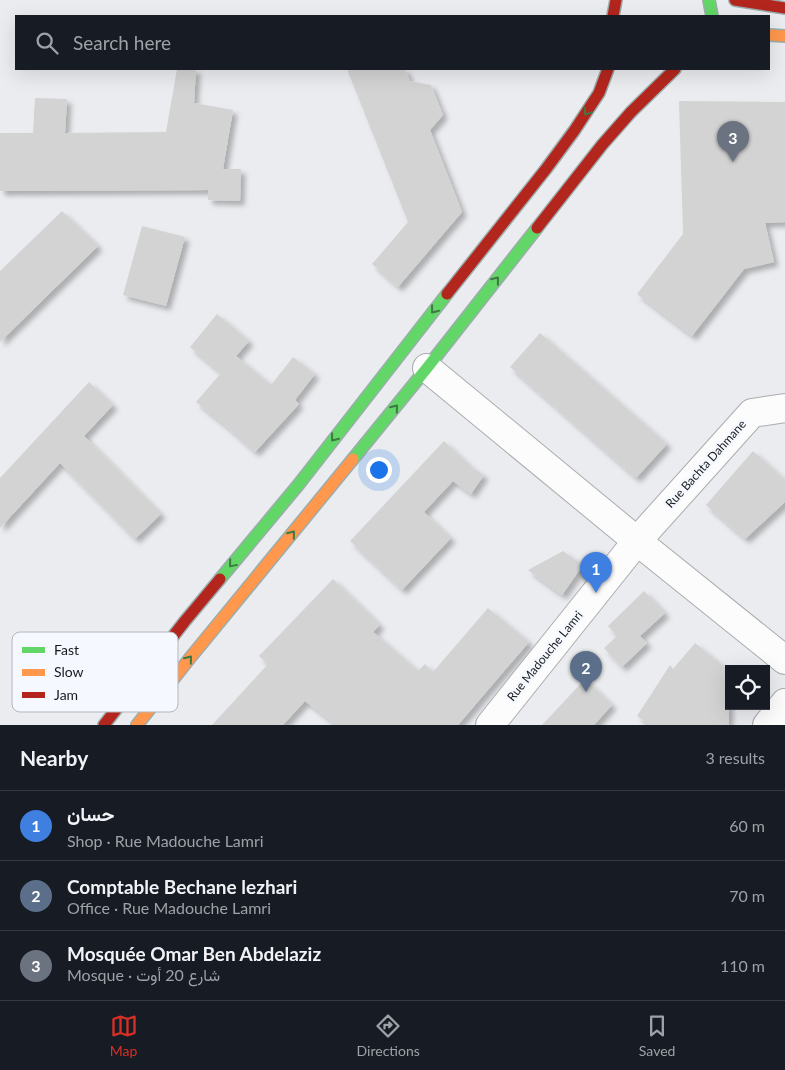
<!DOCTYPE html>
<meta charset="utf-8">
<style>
body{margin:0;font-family:Lato,Vazirmatn,sans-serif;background:#242831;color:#f1f3f6}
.controls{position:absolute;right:15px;bottom:15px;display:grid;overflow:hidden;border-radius:0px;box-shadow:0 5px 20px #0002}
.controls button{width:45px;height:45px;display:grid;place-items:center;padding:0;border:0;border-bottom:1px solid #363941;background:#171b24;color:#f1f3f6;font:25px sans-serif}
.you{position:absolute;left:378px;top:469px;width:18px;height:18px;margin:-12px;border:4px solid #fff;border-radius:50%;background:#1a73e8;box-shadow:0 0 0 8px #1a73e833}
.badge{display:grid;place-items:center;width:32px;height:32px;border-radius:50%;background:#d93025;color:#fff;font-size:16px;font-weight:700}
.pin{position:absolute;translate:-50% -41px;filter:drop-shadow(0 1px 2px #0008)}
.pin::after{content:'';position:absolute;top:26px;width:18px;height:15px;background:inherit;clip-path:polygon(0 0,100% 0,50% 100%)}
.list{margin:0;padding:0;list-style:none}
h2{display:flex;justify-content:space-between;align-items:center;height:65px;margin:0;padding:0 20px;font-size:21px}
h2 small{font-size:16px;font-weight:400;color:#9ea1a6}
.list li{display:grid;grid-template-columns:32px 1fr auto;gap:15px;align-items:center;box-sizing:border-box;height:70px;padding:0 20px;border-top:1px solid #363941}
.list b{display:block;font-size:19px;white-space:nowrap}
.list p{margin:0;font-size:16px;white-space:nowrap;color:#9ea1a6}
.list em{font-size:16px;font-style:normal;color:#9ea1a6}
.icon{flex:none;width:28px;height:28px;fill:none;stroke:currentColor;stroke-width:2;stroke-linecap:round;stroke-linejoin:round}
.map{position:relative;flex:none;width:785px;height:725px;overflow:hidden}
.search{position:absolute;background:#171b24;box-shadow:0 5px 20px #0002;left:15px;right:15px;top:15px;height:55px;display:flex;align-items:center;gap:12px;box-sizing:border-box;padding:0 18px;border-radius:0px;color:#9ea1a6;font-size:19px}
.sheet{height:275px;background:#171b24}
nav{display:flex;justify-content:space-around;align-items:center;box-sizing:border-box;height:70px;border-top:1px solid #363941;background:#171b24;font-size:14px;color:#9ea1a6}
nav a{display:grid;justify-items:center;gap:2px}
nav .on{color:#d93025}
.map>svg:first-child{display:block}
.building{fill:#d4d3d4;filter:url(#shadow)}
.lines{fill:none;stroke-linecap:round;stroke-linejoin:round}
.street-casing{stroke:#aaacae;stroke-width:30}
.fast-casing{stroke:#9cacac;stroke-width:14}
.slow-casing{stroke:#9cacac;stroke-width:14}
.jam-casing{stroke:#9cacac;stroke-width:14}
.street{stroke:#fcfcfd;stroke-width:28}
.fast{stroke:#63d668;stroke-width:11}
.slow{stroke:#ff974d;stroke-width:11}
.jam{stroke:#b3261e;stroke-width:11}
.oneway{stroke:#3e7842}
.labels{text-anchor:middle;stroke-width:5;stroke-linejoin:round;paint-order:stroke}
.street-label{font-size:12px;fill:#191a1c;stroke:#f5f9ff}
.key{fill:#f5f9ff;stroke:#b3b6bb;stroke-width:1}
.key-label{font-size:14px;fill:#191a1c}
</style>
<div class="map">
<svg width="785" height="725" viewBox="0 0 785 725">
<defs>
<filter id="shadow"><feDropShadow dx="4.5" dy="4.5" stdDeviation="2.5" flood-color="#0004"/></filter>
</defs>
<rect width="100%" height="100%" fill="#eaecef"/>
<g class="building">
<path d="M 177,69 L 196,69 L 194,103 L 233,110 L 223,169 L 241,169 L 240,201 L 208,200 L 208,190 L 0,191 L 0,133 L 33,133 L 35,98 L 67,99 L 65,133 L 166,132 Z"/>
<path d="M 347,69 L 405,69 L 410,81 L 431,85 L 443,115 L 430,130 L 462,212 L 398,287 L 372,264 L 408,222 Z"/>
<path d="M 679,101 L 785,102 L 785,222 L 765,223 L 774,262 L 744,269 L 692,336 L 637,294 L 683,234 Z"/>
<path d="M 62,211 L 98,246 L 0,342 L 0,271 Z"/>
<path d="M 142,226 L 185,237 L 166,306 L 123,295 Z"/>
<path d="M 217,314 L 249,341 L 236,356 L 271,385 L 293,357 L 315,374 L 295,400 L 299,404 L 255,452 L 227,427 L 196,402 L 221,373 L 190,347 Z"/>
<path d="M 540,333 L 667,444 L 636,478 L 510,367 Z"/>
<path d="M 89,382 L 113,405 L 84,436 L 161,514 L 135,539 L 60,463 L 0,528 L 0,478 Z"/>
<path d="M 444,441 L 471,467 L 484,475 L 471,494 L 453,481 L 424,512 L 451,538 L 402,590 L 350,541 Z"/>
<path d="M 753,451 L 785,480 L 785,502 L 745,539 L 706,505 Z"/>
<path d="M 563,551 L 583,565 L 562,595 L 528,570 Z"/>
<path d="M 333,579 L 380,625 L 373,632 L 418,671 L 425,664 L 433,672 L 488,608 L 529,642 L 458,725 L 336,725 L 305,701 L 283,725 L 212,725 L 268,664 L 259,656 Z"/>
<path d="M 644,591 L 665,613 L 640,636 L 647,643 L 622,667 L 604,648 L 617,636 L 608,626 Z"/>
<path d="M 695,643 L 729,671 L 729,725 L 650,725 L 637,716 L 670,665 L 673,669 Z"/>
<path d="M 585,679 L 612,705 L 594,725 L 542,725 Z"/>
</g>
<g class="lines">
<defs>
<g id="street">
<path d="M 427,368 L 637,541 L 785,660"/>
<path d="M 490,725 L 637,541 L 752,413 L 785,408"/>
<path d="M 767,725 L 785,703"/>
</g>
<g id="fast">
<path d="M 709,0 L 712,16"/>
<path d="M 353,459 L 427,368 L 537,228"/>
<path d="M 220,579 L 299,484 L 447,294"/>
</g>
<g id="slow">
<path d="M 769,35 L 785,36"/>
<path d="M 137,725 L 190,658 L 353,459"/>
</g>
<g id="jam">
<path d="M 735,0 L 785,8"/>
<path d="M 613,16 L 616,0"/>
<path d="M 537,228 L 602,145 L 631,112 L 675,69"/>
<path d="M 447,294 L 546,169 L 574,131 L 599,93 L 608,69"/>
<path d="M 104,725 L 185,621 L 220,579"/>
</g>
</defs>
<use href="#street" class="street-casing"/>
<use href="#fast" class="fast-casing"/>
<use href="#slow" class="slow-casing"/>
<use href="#jam" class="jam-casing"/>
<use href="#street" class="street"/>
<use href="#fast" class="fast"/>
<use href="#slow" class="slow"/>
<use href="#jam" class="jam"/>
</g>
<defs><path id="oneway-chevron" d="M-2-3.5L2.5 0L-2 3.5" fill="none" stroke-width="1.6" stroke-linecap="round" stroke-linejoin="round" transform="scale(1.25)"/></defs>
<g class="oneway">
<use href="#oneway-chevron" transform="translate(587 112) rotate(123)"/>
<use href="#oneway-chevron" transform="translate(496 280) rotate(-52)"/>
<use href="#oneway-chevron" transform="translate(434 310) rotate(128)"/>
<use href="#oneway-chevron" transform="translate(395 408) rotate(-51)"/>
<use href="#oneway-chevron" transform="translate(334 438) rotate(128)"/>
<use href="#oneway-chevron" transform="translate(292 534) rotate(-51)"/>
<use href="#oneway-chevron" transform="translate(232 564) rotate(130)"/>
<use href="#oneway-chevron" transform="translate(189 659) rotate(-51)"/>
</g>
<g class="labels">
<g class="street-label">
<text transform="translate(706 464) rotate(-48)" y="4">Rue Bachta Dahmane</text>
<text transform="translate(545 656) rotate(-51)" y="4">Rue Madouche Lamri</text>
</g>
</g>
<rect x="12" y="632" width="166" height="80" rx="8" class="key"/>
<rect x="22" y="647" width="23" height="6" fill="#63d668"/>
<rect x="22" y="669" width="23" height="7" fill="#ff974d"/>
<rect x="22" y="692" width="23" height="6" fill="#b3261e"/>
<g class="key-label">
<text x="54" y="655">Fast</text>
<text x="54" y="677">Slow</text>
<text x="54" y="700">Jam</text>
</g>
</svg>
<div class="controls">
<button><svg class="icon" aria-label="locate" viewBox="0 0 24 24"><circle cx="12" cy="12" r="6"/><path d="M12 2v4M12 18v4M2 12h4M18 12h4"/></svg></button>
</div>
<div class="you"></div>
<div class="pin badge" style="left:596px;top:593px;background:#3f7fe0">1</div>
<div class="pin badge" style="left:586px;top:692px;background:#5c6f8a">2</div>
<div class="pin badge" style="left:733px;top:162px;background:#6b7280">3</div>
<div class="search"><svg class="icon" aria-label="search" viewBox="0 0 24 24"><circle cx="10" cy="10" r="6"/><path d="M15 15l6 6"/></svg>Search here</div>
</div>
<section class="sheet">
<h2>Nearby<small>3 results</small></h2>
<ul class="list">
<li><span class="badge" style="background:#3f7fe0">1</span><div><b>حسان</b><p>Shop · Rue Madouche Lamri</p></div><em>60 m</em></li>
<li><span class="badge" style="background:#5c6f8a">2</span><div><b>Comptable Bechane lezhari</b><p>Office · Rue Madouche Lamri</p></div><em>70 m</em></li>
<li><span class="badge" style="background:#6b7280">3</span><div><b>Mosquée Omar Ben Abdelaziz</b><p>Mosque · شارع 20 أوت</p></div><em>110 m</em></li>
</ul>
</section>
<nav>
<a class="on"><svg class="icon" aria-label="map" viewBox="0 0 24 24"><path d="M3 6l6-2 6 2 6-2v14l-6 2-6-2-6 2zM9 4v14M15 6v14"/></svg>Map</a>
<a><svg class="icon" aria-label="directions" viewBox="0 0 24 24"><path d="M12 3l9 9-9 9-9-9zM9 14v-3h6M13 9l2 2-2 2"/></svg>Directions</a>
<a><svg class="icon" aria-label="saved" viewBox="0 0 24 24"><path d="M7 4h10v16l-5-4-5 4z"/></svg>Saved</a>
</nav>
